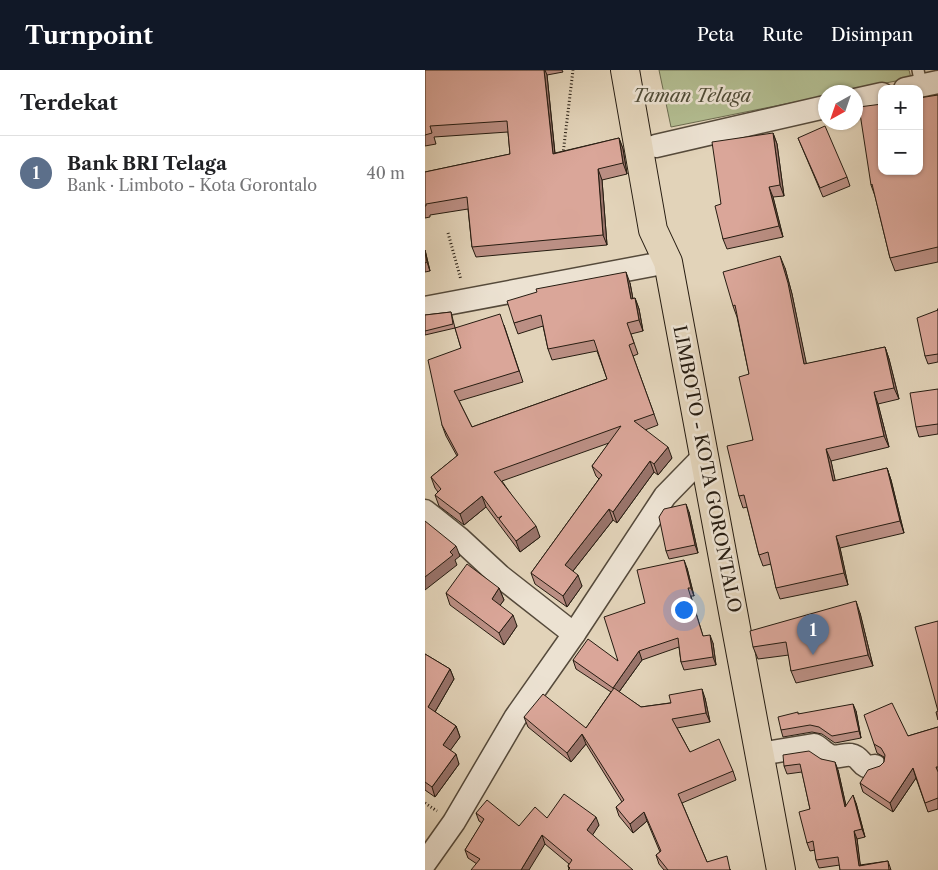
<!DOCTYPE html>
<html lang="id">
<meta charset="utf-8">
<style>
body{margin:0;font-family:"Libre Caslon Text",serif;background:#f2f2f2;color:#202124}
.controls{position:absolute;right:15px;top:15px;display:grid;overflow:hidden;border-radius:10px;box-shadow:0 1px 4px #0004}
.controls button{width:45px;height:45px;display:grid;place-items:center;padding:0;border:0;border-bottom:1px solid #e0e0e0;background:#fff;color:#202124;font:25px sans-serif}
.compass{position:absolute;left:393px;top:15px;width:45px;height:45px;border-radius:50%;background:#fff;box-shadow:0 1px 4px #0004;rotate:220deg}
.you{position:absolute;left:258px;top:539px;width:18px;height:18px;margin:-12px;border:4px solid #fff;border-radius:50%;background:#1a73e8;box-shadow:0 0 0 8px #1a73e833}
.badge{display:grid;place-items:center;width:32px;height:32px;border-radius:50%;background:#111827;color:#fff;font-size:16px;font-weight:700}
.pin{position:absolute;translate:-50% -41px;filter:drop-shadow(0 1px 2px #0008)}
.pin::after{content:'';position:absolute;top:26px;width:18px;height:15px;background:inherit;clip-path:polygon(0 0,100% 0,50% 100%)}
.list{margin:0;padding:0;list-style:none}
h2{display:flex;justify-content:space-between;align-items:center;height:65px;margin:0;padding:0 20px;font-size:21px}
h2 small{font-size:16px;font-weight:400;color:#757577}
.list li{display:grid;grid-template-columns:32px 1fr auto;gap:15px;align-items:center;box-sizing:border-box;height:75px;padding:0 20px;border-top:1px solid #e0e0e0}
.list b{display:block;font-size:19px;white-space:nowrap}
.list p{margin:0;font-size:16px;white-space:nowrap;color:#757577}
.list em{font-size:16px;font-style:normal;color:#757577}
.map{position:relative;flex:none;width:513px;height:800px;overflow:hidden}
header{display:flex;align-items:center;gap:30px;box-sizing:border-box;height:70px;padding:0 25px;background:#111827;color:#fff}
header strong{font-size:24px}
nav{display:flex;gap:28px;margin-inline-start:auto;font-size:18px}
main{display:flex}
aside{flex:1;background:#fff}
.map>svg:first-child{display:block}
.green{fill:#b2bc90;stroke:#6c6c50}
.lines{fill:none;stroke-linecap:round;stroke-linejoin:round}
.lane-casing{stroke:#554a3b;stroke-width:14}
.street-casing{stroke:#554a3b;stroke-width:25}
.highway-casing{stroke:#261c11;stroke-width:30}
.path{stroke:#261c11;stroke-width:3;stroke-dasharray:1 2.5;stroke-linecap:butt}
.lane{stroke:#ece2d2;stroke-width:11}
.street{stroke:#ece2d2;stroke-width:22}
.highway{stroke:#e2d3b9;stroke-width:28}
.wall{fill:#bb8f84;stroke:#261c11}
.shaded-wall{fill:#99746b;stroke:#261c11}
.building{fill:#daa699;stroke:#261c11}
.labels{text-anchor:middle;stroke-width:5;stroke-linejoin:round;paint-order:stroke}
.park-label{font-size:18px;font-style:italic;fill:#504c37;stroke:#ece2d2}
.street-label{font-size:18px;fill:#261c11;stroke:#ece2d2}
</style>
<header>
<strong>Turnpoint</strong>
<nav><a>Peta</a><a>Rute</a><a>Disimpan</a></nav>
</header>
<main>
<aside>
<h2>Terdekat<small></small></h2>
<ul class="list">
<li><span class="badge" style="background:#5c6f8a">1</span><div><b>Bank BRI Telaga</b><p>Bank · Limboto - Kota Gorontalo</p></div><em>40 m</em></li>
</ul>
</aside>
<div class="map">
<svg width="513" height="800" viewBox="0 0 513 800">
<rect width="100%" height="100%" fill="#e2d3b9"/>
<filter id="stains"><feTurbulence type="fractalNoise" baseFrequency=".004" numOctaves="4"/><feColorMatrix values="0 0 0 0 .2 0 0 0 0 .09 0 0 0 0 .02 0 0 0 .5 -.17"/></filter>
<radialGradient id="worn" r=".72"><stop offset=".6" stop-color="#630" stop-opacity="0"/><stop offset="1" stop-color="#630" stop-opacity=".3"/></radialGradient>
<path class="green" d="M 234,0 L 484,0 L 486,8 L 415,22 L 400,22 L 400,26 L 246,57 Z"/>
<g class="lines">
<defs>
<path id="lane" d="M 493,0 L 496,15"/>
<g id="street">
<path d="M 480,19 L 513,12"/>
<path d="M 430,30 L 457,24"/>
<path d="M 231,76 L 400,37"/>
<path d="M 0,238 L 243,192"/>
<path d="M 0,441 L 34,468 L 75,506 L 149,564"/>
<path d="M 335,684 L 389,675 C 395,677 399,684 406,686 C 412,688 419,684 426,685 C 438,687 435,700 450,696"/>
<path d="M 0,793 L 29,752 L 90,648 L 149,564 L 240,426 L 280,385"/>
</g>
<path id="highway" d="M 200,0 L 228,160 L 243,192 L 356,800"/>
</defs>
<use href="#lane" class="lane-casing"/>
<use href="#street" class="street-casing"/>
<use href="#highway" class="highway-casing"/>
<g class="path">
<path d="M 138,84 L 148,0"/>
<path d="M 23,163 L 36,210"/>
<path d="M 0,733 L 12,741"/>
</g>
<use href="#lane" class="lane"/>
<use href="#street" class="street"/>
<use href="#highway" class="highway"/>
</g>
<g class="wall">
<path d="M 0,0 L 137,0 L 138,2 L 122,5 L 130,83 L 194,68 L 198,79 L 202,104 L 177,110 L 182,175 L 51,187 L 47,177 L 43,139 L 5,145 L 5,147 L 0,148 L 0,102 L 85,84 L 83,62 L 9,67 L 11,74 L 0,76 Z"/>
<path d="M 513,25 L 513,192 L 470,201 L 465,188 L 450,126 L 446,115 Z"/>
<path d="M 348,63 L 352,74 L 359,126 L 348,127 L 358,167 L 302,179 L 298,169 L 296,134 Z"/>
<path d="M 373,68 L 422,107 L 425,116 L 398,127 Z"/>
<path d="M 0,180 L 5,201 L 0,202 Z"/>
<path d="M 360,198 L 367,224 L 381,294 L 460,277 L 464,289 L 474,329 L 453,334 L 464,377 L 406,391 L 410,411 L 462,398 L 466,410 L 479,463 L 415,478 L 423,515 L 355,529 L 351,518 L 346,494 L 338,496 L 334,485 L 322,437 L 318,438 L 314,426 L 328,370 L 324,304 L 312,247 L 308,236 Z"/>
<path d="M 205,213 L 208,229 L 210,228 L 214,239 L 218,261 L 206,264 L 213,284 L 208,286 L 233,355 L 220,360 L 247,388 L 233,405 L 229,402 L 192,453 L 188,450 L 148,501 L 157,516 L 142,537 L 110,514 L 106,503 L 174,409 L 171,406 L 167,396 L 184,373 L 77,411 L 115,467 L 95,482 L 61,437 L 39,455 L 14,436 L 10,425 L 13,422 L 10,418 L 6,407 L 32,386 L 21,366 L 17,355 L 36,278 L 30,258 L 0,265 L 0,245 L 26,242 L 30,258 L 79,255 L 98,312 L 34,331 L 47,357 L 182,309 L 172,281 L 127,290 L 123,279 L 118,256 L 93,264 L 89,253 Z"/>
<path d="M 513,239 L 513,292 L 503,294 L 500,286 Z"/>
<path d="M 513,319 L 513,364 L 494,367 L 491,357 Z"/>
<path d="M 264,442 L 273,483 L 244,489 L 241,481 Z"/>
<path d="M 262,498 L 269,526 L 266,526 L 278,566 L 288,573 L 291,595 L 259,600 L 256,592 L 254,577 L 217,590 L 194,622 L 216,637 L 280,628 L 285,652 L 252,658 L 265,682 L 308,701 L 311,710 L 257,733 L 282,792 L 306,800 L 239,800 L 234,794 L 231,785 L 235,782 L 222,751 L 208,763 L 194,746 L 191,737 L 197,732 L 161,674 L 146,692 L 103,657 L 99,647 L 161,658 L 186,622 L 151,599 L 148,590 L 193,591 L 220,533 Z"/>
<path d="M 74,518 L 79,530 L 75,535 L 92,556 L 79,575 L 25,535 L 21,523 Z"/>
<path d="M 435,543 L 448,596 L 371,613 L 366,601 L 364,585 L 333,589 L 328,577 Z"/>
<path d="M 0,584 L 25,599 L 29,609 L 10,642 L 31,656 L 35,667 L 25,680 L 34,694 L 10,727 L 0,720 Z"/>
<path d="M 431,641 L 436,668 L 410,673 L 397,664 L 387,662 L 358,667 L 356,660 L 373,644 Z"/>
<path d="M 513,657 L 513,739 L 503,742 L 491,708 L 468,742 L 438,722 L 435,713 L 455,696 L 459,692 L 459,687 L 452,683 L 449,674 L 483,666 Z"/>
<path d="M 396,689 L 413,700 L 421,736 L 431,733 L 440,767 L 432,769 L 435,795 L 463,791 L 466,800 L 415,800 L 415,795 L 394,798 L 391,790 L 390,780 L 385,781 L 382,773 L 385,739 L 377,702 L 362,704 L 359,696 Z"/>
<path d="M 51,743 L 94,756 L 122,748 L 174,755 L 144,799 L 143,796 L 144,794 L 120,774 L 52,794 L 43,788 L 40,780 L 57,753 L 54,751 Z"/>
</g>
<g class="shaded-wall">
<path d="M 119,0 L 120,0 L 122,5 L 131,95 L 128,84 Z"/>
<path d="M 348,63 L 352,74 L 359,126 L 355,115 Z"/>
<path d="M 194,68 L 198,79 L 202,104 L 198,93 Z"/>
<path d="M 173,99 L 177,110 L 182,175 L 178,165 Z"/>
<path d="M 344,117 L 348,127 L 358,167 L 354,156 Z"/>
<path d="M 0,180 L 5,201 L 2,192 Z"/>
<path d="M 355,186 L 360,198 L 367,224 L 384,306 L 379,294 Z"/>
<path d="M 201,202 L 205,213 L 210,240 L 206,229 Z"/>
<path d="M 210,228 L 214,239 L 218,261 L 214,250 Z"/>
<path d="M 460,277 L 464,289 L 474,329 L 469,318 Z"/>
<path d="M 449,322 L 453,334 L 464,377 L 459,366 Z"/>
<path d="M 243,377 L 247,388 L 233,405 L 229,394 Z"/>
<path d="M 401,379 L 406,391 L 413,423 L 408,411 Z"/>
<path d="M 225,391 L 229,402 L 192,453 L 188,442 Z"/>
<path d="M 462,398 L 466,410 L 479,463 L 475,451 Z"/>
<path d="M 57,426 L 61,437 L 39,455 L 35,444 Z"/>
<path d="M 261,434 L 264,442 L 273,483 L 270,475 Z"/>
<path d="M 184,439 L 188,450 L 144,506 L 140,495 Z"/>
<path d="M 111,456 L 115,467 L 95,482 L 91,471 Z"/>
<path d="M 411,466 L 415,478 L 423,515 L 419,503 Z"/>
<path d="M 31,476 L 35,486 L 30,490 L 32,495 L 0,520 L 0,507 Z"/>
<path d="M 259,490 L 262,498 L 269,526 L 266,518 Z"/>
<path d="M 153,505 L 157,516 L 142,537 L 138,526 Z"/>
<path d="M 74,518 L 79,530 L 71,541 L 67,529 Z"/>
<path d="M 431,531 L 435,543 L 448,596 L 443,585 Z"/>
<path d="M 88,545 L 92,556 L 79,575 L 74,563 Z"/>
<path d="M 285,565 L 288,573 L 291,595 L 288,587 Z"/>
<path d="M 214,581 L 217,590 L 191,626 L 188,618 Z"/>
<path d="M 25,599 L 29,609 L 7,647 L 3,637 Z"/>
<path d="M 277,619 L 280,628 L 285,652 L 281,643 Z"/>
<path d="M 428,634 L 431,641 L 436,668 L 434,661 Z"/>
<path d="M 31,656 L 35,667 L 22,685 L 18,675 Z"/>
<path d="M 157,664 L 161,674 L 146,692 L 142,683 Z"/>
<path d="M 31,684 L 34,694 L 10,727 L 7,717 Z"/>
<path d="M 410,692 L 413,700 L 423,745 L 420,737 Z"/>
<path d="M 488,698 L 491,708 L 468,742 L 465,733 Z"/>
<path d="M 428,725 L 431,733 L 440,767 L 437,759 Z"/>
<path d="M 219,742 L 222,751 L 208,763 L 205,754 Z"/>
<path d="M 171,747 L 174,755 L 165,769 L 162,760 Z"/>
<path d="M 429,761 L 432,769 L 436,800 L 434,796 Z"/>
<path d="M 117,765 L 120,774 L 104,800 L 96,800 Z"/>
</g>
<g class="building">
<path d="M 0,0 L 119,0 L 128,84 L 194,68 L 198,93 L 173,99 L 178,165 L 47,177 L 42,127 L 1,134 L 1,136 L 0,136 L 0,102 L 85,84 L 82,51 L 5,56 L 7,63 L 0,65 Z"/>
<path d="M 513,25 L 513,177 L 465,188 L 447,114 L 446,115 L 434,37 L 457,34 L 457,101 L 494,101 L 494,28 Z"/>
<path d="M 400,56 L 422,107 L 395,118 L 373,68 Z"/>
<path d="M 348,63 L 355,115 L 344,117 L 354,156 L 298,169 L 290,136 L 296,134 L 287,72 Z"/>
<path d="M 0,183 L 2,192 L 0,193 Z"/>
<path d="M 355,186 L 363,213 L 379,294 L 460,277 L 469,318 L 449,322 L 459,366 L 401,379 L 408,411 L 462,398 L 475,451 L 411,466 L 419,503 L 351,518 L 343,482 L 334,485 L 319,425 L 314,426 L 302,376 L 328,370 L 314,307 L 324,304 L 310,235 L 308,236 L 298,202 Z"/>
<path d="M 201,202 L 206,229 L 210,228 L 214,250 L 202,253 L 209,273 L 204,275 L 229,344 L 209,351 L 243,377 L 229,394 L 225,391 L 188,442 L 184,439 L 140,495 L 153,505 L 138,526 L 106,503 L 177,405 L 167,396 L 196,356 L 69,402 L 111,456 L 91,471 L 74,449 L 77,446 L 73,448 L 57,426 L 35,444 L 10,425 L 16,419 L 6,407 L 33,385 L 17,355 L 3,290 L 36,278 L 30,258 L 75,244 L 94,301 L 29,321 L 47,357 L 182,309 L 169,270 L 123,279 L 116,245 L 89,253 L 82,231 L 112,222 L 111,219 Z"/>
<path d="M 512,239 L 513,239 L 513,284 L 500,286 L 492,248 L 513,240 Z"/>
<path d="M 26,242 L 28,254 L 0,261 L 0,245 Z"/>
<path d="M 513,319 L 513,354 L 491,357 L 485,323 Z"/>
<path d="M 261,434 L 270,475 L 241,481 L 234,447 L 239,439 Z"/>
<path d="M 0,451 L 31,476 L 25,482 L 28,485 L 0,507 Z"/>
<path d="M 259,490 L 266,518 L 263,518 L 278,566 L 285,565 L 288,587 L 256,592 L 253,568 L 214,581 L 188,618 L 148,590 L 163,569 L 193,591 L 179,547 L 220,533 L 212,500 Z"/>
<path d="M 42,494 L 74,518 L 67,529 L 88,545 L 74,563 L 21,523 Z"/>
<path d="M 431,531 L 443,585 L 366,601 L 361,572 L 328,577 L 325,561 Z"/>
<path d="M 513,551 L 513,650 L 511,642 L 513,641 L 490,557 Z"/>
<path d="M 0,584 L 25,599 L 3,637 L 31,656 L 18,675 L 31,684 L 7,717 L 0,712 Z"/>
<path d="M 189,618 L 216,637 L 246,633 L 244,625 L 277,619 L 281,643 L 247,649 L 265,682 L 294,669 L 308,701 L 253,724 L 282,792 L 302,786 L 305,800 L 243,800 L 231,785 L 236,781 L 219,742 L 205,754 L 191,737 L 199,730 L 157,664 L 142,683 L 99,647 L 118,624 L 161,658 Z"/>
<path d="M 467,633 L 483,666 L 513,657 L 513,697 L 511,697 L 513,702 L 513,728 L 500,733 L 488,698 L 465,733 L 435,713 L 443,700 L 455,696 L 459,692 L 460,685 L 456,678 L 449,674 L 439,645 Z"/>
<path d="M 428,634 L 434,661 L 407,666 L 394,657 L 385,655 L 356,660 L 353,647 L 373,642 L 373,644 Z"/>
<path d="M 384,681 L 396,689 L 410,692 L 420,737 L 428,725 L 437,759 L 429,761 L 434,796 L 463,791 L 464,800 L 415,800 L 413,787 L 391,790 L 388,771 L 382,773 L 374,742 L 385,739 L 375,694 L 359,696 L 358,685 Z"/>
<path d="M 139,724 L 171,747 L 162,760 L 208,800 L 143,800 L 145,798 L 143,796 L 147,790 L 117,765 L 96,800 L 46,800 L 55,789 L 40,780 L 59,749 L 51,743 L 62,730 L 94,756 L 110,737 L 122,748 Z"/>
</g>
<g class="labels">
<g class="park-label">
<text x="267" y="32">Taman Telaga</text>
</g>
<g class="street-label">
<text transform="translate(282 399) rotate(79)" y="6">LIMBOTO - KOTA GORONTALO</text>
</g>
</g>
<rect width="100%" height="100%" filter="url(#stains)"/>
<rect width="100%" height="100%" fill="url(#worn)"/>
</svg>
<div class="controls">
<button>+</button>
<button>−</button>
</div>
<svg class="compass" viewBox="-18 -18 36 36"><path d="M0-13l5 13h-10z" fill="#e53935"/><path d="M0 13l5-13h-10z" fill="#757577"/></svg>
<div class="you"></div>
<div class="pin badge" style="left:388px;top:585px;background:#5c6f8a">1</div>
</div>
</main>
